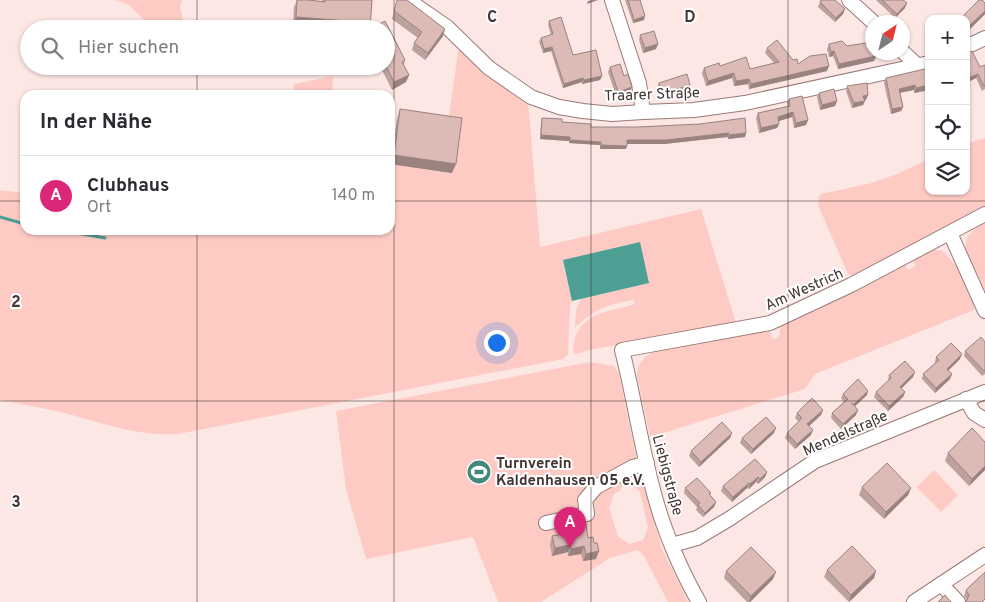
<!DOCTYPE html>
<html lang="de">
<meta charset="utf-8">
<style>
body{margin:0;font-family:Overpass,sans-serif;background:#f2f2f3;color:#2b2b33}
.controls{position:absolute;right:15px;top:15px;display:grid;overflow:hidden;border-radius:10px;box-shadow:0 1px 4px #0004}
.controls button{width:45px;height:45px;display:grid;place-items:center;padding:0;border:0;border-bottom:1px solid #e1e1e2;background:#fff;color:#2b2b33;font:25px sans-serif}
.compass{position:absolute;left:865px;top:15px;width:45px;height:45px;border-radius:50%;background:#fff;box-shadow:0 1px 4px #0004;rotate:35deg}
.you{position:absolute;left:496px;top:342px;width:18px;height:18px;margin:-12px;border:4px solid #fff;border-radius:50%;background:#1a73e8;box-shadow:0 0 0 8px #1a73e833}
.badge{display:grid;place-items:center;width:32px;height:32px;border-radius:50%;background:#db2777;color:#fff;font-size:16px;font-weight:700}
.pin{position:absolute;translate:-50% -41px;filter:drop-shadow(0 1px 2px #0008)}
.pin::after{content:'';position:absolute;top:26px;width:18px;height:15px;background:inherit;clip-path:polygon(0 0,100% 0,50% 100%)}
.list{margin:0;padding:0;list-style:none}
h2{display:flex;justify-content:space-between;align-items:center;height:65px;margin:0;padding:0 20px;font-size:21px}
h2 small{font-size:16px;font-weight:400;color:#7c7c81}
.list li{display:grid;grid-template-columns:32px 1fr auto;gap:15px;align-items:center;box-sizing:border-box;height:80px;padding:0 20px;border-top:1px solid #e1e1e2}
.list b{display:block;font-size:19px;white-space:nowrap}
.list p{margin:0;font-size:16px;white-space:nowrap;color:#7c7c81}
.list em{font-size:16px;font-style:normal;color:#7c7c81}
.icon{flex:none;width:28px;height:28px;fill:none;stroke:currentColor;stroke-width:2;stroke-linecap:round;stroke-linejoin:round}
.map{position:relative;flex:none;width:985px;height:602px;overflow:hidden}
.search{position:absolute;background:#fff;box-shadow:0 1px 4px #0004;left:20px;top:20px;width:375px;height:55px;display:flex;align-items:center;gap:12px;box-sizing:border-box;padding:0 18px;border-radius:28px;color:#7c7c81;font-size:19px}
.panel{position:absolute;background:#fff;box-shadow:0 1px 4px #0004;left:20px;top:90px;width:375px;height:145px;border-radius:15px}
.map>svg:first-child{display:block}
.green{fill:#fdcbc4}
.water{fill:#4d9e93}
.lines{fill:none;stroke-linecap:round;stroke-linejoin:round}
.stream{stroke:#4d9e93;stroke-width:3}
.minor-casing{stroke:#997a76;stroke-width:16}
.minor{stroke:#fff;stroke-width:14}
.wall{fill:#bda19d}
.shaded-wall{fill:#9a837f}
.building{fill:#dcbbb6;stroke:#9a837f}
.grid{fill:none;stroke:#413432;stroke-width:1;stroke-opacity:0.55}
.labels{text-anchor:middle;stroke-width:4;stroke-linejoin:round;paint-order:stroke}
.street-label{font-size:15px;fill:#413432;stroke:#fff}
.poi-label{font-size:15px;font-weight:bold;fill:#413432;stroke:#fff;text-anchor:start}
.grid-label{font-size:16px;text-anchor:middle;font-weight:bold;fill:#413432;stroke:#fff;stroke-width:4;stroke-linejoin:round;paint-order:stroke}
</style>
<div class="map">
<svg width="985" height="602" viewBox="0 0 985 602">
<rect width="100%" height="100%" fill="#fce7e4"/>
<g class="green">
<path d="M 116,0 L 182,0 L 180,7 L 185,29 L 153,29 L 129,5 Z"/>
<path d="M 459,45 L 528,100 L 540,247 L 701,209 L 736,323 L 594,349 L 576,354 L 573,352 C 575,312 606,313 635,304 L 633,300 C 606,305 596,309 575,327 L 576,310 L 581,299 L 649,283 L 563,260 L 572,301 L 570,306 L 568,355 L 563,359 L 178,434 C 139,437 102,423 65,413 C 43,408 21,404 0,400 L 0,190 L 25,193 L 25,230 L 390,230 L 390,146 L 445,145 Z"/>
<path d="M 333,76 L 332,95 L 293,95 L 294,84 Z"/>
<path d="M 985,138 L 985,208 L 852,276 L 848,274 L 818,205 L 819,197 L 821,194 L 872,183 L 897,174 L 929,159 L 929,191 L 966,191 L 966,144 Z"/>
<path d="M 985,222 L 985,291 L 966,250 C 964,236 973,229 985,222 Z"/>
<path d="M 935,250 L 942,251 L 946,254 L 957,267 L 973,299 L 974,310 L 815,374 L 805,389 L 650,437 L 637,376 L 638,367 L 645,357 L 657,350 L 678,348 L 765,328 L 770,328 L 771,337 L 775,339 L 779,336 L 781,326 L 819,309 L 904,264 L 908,270 L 916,266 L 913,260 L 927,252 Z"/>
<path d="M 590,362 L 614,366 L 619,374 L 637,461 L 626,476 L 620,491 L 614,494 L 609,508 L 618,536 L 629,544 L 643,540 L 648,528 L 640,492 L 633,486 L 636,474 L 639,469 L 662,549 L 688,602 L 668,602 L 644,556 L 638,550 L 610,558 L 541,602 L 498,602 L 473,537 L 366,559 L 346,489 L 336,411 Z"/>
<path d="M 934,470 L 958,495 L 941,512 L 917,487 Z"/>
</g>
<path class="water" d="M 640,242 L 649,283 L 572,301 L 563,260 Z"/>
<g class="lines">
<g class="stream">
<path d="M 0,217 L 25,224"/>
<path d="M 60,230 L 105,238"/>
</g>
<defs>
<g id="minor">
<path d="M 408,0 L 447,27 L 489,68 L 531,97 L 559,107 L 583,111 L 612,114 L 643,112 L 694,110 L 745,103 L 929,63"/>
<path d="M 612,0 L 639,83 L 643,112"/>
<path d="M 849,0 L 873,22"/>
<path d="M 966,47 L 985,38"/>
<path d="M 902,51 L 918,66"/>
<path d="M 950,233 L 985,311"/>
<path d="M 966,399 L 974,413 L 985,420"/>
<path d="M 546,523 L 587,514 L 585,500 L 596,487 L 633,467 L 647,463"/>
<path d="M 672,545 L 697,538 L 729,519 L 815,461 L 985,392"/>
<path d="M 941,584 L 958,602"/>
<path d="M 699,602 C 682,573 666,535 657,504 C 642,454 635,401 622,350 L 770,323 L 851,285 L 985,214"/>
<path d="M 914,602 L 985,555"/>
</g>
</defs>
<use href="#minor" class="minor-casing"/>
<use href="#minor" class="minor"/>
</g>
<g class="wall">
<path d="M 297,0 L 308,0 L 322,1 L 322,0 L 372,0 L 370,29 L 385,21 L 405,60 L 404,65 L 409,75 L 406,82 L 392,90 L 380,66 L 386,66 L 386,29 L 340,29 L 293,25 L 294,7 Z"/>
<path d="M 397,0 L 407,0 L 445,29 L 443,36 L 425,60 L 412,50 L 414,43 L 418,38 L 392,19 Z"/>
<path d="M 625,0 L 640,0 L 644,20 L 633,23 Z"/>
<path d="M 876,0 L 903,0 L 905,8 L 895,18 Z"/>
<path d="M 820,2 L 843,14 L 835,22 L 818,7 Z"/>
<path d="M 985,3 L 985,14 L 968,31 L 966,30 L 966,19 L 960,19 L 961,18 Z"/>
<path d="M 549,21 L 573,55 L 602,76 L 600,80 L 582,84 L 582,82 L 563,88 L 551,51 L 543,53 L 539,42 L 541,38 L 551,35 L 548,25 Z"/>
<path d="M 640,35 L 658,44 L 656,49 L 643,53 L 639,40 Z"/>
<path d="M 829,44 L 847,46 L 876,56 L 874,61 L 838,69 L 833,56 L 829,57 L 827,49 Z"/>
<path d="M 767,48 L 793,60 L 798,64 L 827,71 L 749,89 L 748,84 L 734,86 L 732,78 L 706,86 L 702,73 L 704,68 L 720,66 L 750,69 L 774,63 L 765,53 Z"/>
<path d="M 966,54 L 980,67 L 985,65 L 985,89 L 982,91 L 976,78 L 966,83 Z"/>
<path d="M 610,67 L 624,76 L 632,87 L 630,92 L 616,96 L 608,72 Z"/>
<path d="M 929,68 L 929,90 L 914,93 L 914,90 L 900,93 L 903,107 L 901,111 L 891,114 L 884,83 L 886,78 Z"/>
<path d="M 659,83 L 690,85 L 689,87 L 662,96 L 658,85 Z"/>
<path d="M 847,86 L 866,100 L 865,100 L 863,105 L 852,108 L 846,91 Z"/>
<path d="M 819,93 L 837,101 L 835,106 L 820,110 L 817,97 Z"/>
<path d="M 789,99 L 808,120 L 806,125 L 794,128 L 792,117 L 778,121 L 779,124 L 777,128 L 759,133 L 756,118 L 758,113 L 788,106 L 787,104 Z"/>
<path d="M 400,109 L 452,173 L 390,164 L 397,119 Z"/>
<path d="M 542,118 L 562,122 L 591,127 L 746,133 L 745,137 L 728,139 L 727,137 L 664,144 L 627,144 L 626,149 L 600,149 L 600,145 L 569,143 L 569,141 L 540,139 L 541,122 Z"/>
<path d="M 985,342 L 985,374 L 982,376 L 964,356 L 965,351 Z"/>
<path d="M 936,357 L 960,359 L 948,370 L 952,374 L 950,379 L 935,393 L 922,379 L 923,374 L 935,363 L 935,362 Z"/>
<path d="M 889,375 L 913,377 L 901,388 L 905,392 L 903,397 L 888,411 L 874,397 L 876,392 L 888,381 Z"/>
<path d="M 843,394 L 867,395 L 855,406 L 856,415 L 841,429 L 831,418 L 832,413 L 844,402 L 841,398 Z"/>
<path d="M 797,413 L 821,415 L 809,426 L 811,435 L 795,449 L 785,438 L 787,433 L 799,422 L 795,418 Z"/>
<path d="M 774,433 L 751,454 L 740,443 L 742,438 Z"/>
<path d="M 730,438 L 699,467 L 689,456 L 691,451 Z"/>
<path d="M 948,453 L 985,470 L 969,486 L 945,461 Z"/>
<path d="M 767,472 L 765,477 L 758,484 L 756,482 L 749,489 L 747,488 L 732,502 L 721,491 L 723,486 Z"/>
<path d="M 862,487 L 911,488 L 908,495 L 884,519 L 859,495 Z"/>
<path d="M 685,488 L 711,493 L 710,495 L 716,502 L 714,507 L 703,517 L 696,510 L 697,507 L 684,493 Z"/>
<path d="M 567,527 L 588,538 L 596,559 L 583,561 L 581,554 L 568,556 L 568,552 L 552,556 L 550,544 L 552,536 L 564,534 Z"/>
<path d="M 827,570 L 874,578 L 849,602 L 824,577 Z"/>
<path d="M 726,571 L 773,579 L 750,602 L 747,602 L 724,578 Z"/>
<path d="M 985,572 L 967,600 L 964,596 L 966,590 Z"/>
</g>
<g class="shaded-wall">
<path d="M 593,0 L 598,0 L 587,4 L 588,1 Z"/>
<path d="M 907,3 L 905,8 L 895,18 L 897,14 Z"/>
<path d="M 845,9 L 843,14 L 835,22 L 836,18 Z"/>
<path d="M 985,11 L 985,14 L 968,31 L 969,26 Z"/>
<path d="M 645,16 L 644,20 L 633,23 L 634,20 Z"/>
<path d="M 296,17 L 347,21 L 344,29 L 293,25 Z"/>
<path d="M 445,29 L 443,36 L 425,60 L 428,53 Z"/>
<path d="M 658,44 L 656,49 L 643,53 L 645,48 Z"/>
<path d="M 552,47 L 551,51 L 543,53 L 544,49 Z"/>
<path d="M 834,51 L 833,56 L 829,57 L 831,52 Z"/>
<path d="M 876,56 L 874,61 L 838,69 L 839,64 Z"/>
<path d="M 829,66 L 827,71 L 749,89 L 751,84 Z"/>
<path d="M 734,73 L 732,78 L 706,86 L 708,81 Z"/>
<path d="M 978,74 L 976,78 L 966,83 L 966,79 Z"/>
<path d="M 409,75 L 406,82 L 392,90 L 394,82 Z"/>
<path d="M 602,76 L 600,80 L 582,84 L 584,80 Z"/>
<path d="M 583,78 L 582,82 L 563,88 L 564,84 Z"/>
<path d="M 749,79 L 748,84 L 734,86 L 736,81 Z"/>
<path d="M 690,85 L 689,87 L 662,96 L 662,94 Z"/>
<path d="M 915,85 L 914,90 L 897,93 L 899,89 Z"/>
<path d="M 929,85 L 929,90 L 914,93 L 916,88 Z"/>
<path d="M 632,87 L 630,92 L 616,96 L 618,92 Z"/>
<path d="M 868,95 L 866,100 L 862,101 L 863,96 Z"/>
<path d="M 837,101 L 835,106 L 820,110 L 822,105 Z"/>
<path d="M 865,101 L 863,105 L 852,108 L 854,103 Z"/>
<path d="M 903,107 L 901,111 L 891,114 L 892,109 Z"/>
<path d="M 793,112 L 792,117 L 776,122 L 778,117 Z"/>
<path d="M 808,120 L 806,125 L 794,128 L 796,123 Z"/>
<path d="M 779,124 L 777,128 L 759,133 L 761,128 Z"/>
<path d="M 729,133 L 727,137 L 664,144 L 626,144 L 627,140 Z"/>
<path d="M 746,133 L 745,137 L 728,139 L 729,135 Z"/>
<path d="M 541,135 L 570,137 L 569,141 L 540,139 Z"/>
<path d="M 570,140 L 601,142 L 600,145 L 569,143 Z"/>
<path d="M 601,145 L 627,146 L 626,149 L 600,149 Z"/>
<path d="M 394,155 L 456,164 L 452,173 L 390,164 Z"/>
<path d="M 962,354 L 960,359 L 945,374 L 947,369 Z"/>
<path d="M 915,372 L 913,377 L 898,392 L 900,387 Z"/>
<path d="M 952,374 L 950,379 L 935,393 L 936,388 Z"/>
<path d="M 868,391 L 867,395 L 851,410 L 853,405 Z"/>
<path d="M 905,392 L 903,397 L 888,411 L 889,406 Z"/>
<path d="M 823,410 L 821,415 L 806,429 L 807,424 Z"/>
<path d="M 858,410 L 856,415 L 841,429 L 843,424 Z"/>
<path d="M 776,428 L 774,433 L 751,454 L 753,449 Z"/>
<path d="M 813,430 L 811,435 L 795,449 L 797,444 Z"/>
<path d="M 732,433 L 730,438 L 699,467 L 701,462 Z"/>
<path d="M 985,466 L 985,470 L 969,486 L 972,479 Z"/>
<path d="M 767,472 L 765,477 L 758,484 L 760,479 Z"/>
<path d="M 758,477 L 756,482 L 749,489 L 750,484 Z"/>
<path d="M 749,483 L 747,488 L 732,502 L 733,497 Z"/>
<path d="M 911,488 L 908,495 L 884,519 L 886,512 Z"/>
<path d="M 716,502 L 714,507 L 703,517 L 705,513 Z"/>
<path d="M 570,545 L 568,552 L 552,556 L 555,548 Z"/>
<path d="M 584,546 L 581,554 L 568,556 L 571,549 Z"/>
<path d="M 599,551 L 596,559 L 583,561 L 586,554 Z"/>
<path d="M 876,571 L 874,578 L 849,602 L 851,595 Z"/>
<path d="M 776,572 L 773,579 L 750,602 L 749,602 L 751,596 Z"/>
</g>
<g class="building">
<path d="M 297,0 L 308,0 L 325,2 L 325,0 L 372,0 L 370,29 L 385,21 L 405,60 L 402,62 L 409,75 L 394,82 L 386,66 L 386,29 L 346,29 L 347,21 L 296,17 Z"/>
<path d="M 397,0 L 407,0 L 445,29 L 428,53 L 414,43 L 422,32 L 394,11 Z"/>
<path d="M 628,0 L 640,0 L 645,16 L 634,20 Z"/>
<path d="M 821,0 L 835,0 L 845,9 L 836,18 L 820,2 Z"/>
<path d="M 882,0 L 903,0 L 907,3 L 897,14 Z"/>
<path d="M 979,0 L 982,0 L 985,3 L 985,11 L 969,26 L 966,23 L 966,19 L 962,19 L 961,18 Z"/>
<path d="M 561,17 L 573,55 L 596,50 L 602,76 L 584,80 L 583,78 L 564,84 L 552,47 L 544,49 L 541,38 L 553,34 L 549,21 Z"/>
<path d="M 654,31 L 658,44 L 645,48 L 640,35 Z"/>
<path d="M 777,40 L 793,60 L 797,59 L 798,64 L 810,56 L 826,54 L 829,66 L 751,84 L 749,79 L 736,81 L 734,73 L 708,81 L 704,68 L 719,63 L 720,66 L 746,57 L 750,69 L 779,62 L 767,48 Z"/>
<path d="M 842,41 L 847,46 L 872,42 L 872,52 L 875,52 L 876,56 L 839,64 L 834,51 L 831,52 L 829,44 Z"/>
<path d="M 972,51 L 980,67 L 985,65 L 985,85 L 984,86 L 978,74 L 966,79 L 966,54 Z"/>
<path d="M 620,64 L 624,76 L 628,74 L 632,87 L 618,92 L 610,67 Z"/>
<path d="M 929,68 L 929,85 L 916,88 L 915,85 L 899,89 L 903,107 L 892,109 L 886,78 Z"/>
<path d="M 687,74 L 690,85 L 662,94 L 659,83 Z"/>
<path d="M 867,83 L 868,95 L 863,96 L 865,101 L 854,103 L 847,86 Z"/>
<path d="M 834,89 L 837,101 L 822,105 L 819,93 Z"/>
<path d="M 802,96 L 808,120 L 796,123 L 793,112 L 778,117 L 779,124 L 761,128 L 758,113 L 790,106 L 789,99 Z"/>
<path d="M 400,109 L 462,118 L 456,164 L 394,155 Z"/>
<path d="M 542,118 L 562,119 L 562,122 L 591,124 L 591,127 L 638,127 L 700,124 L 745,118 L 746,133 L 729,135 L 729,133 L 666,140 L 627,140 L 627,146 L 601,145 L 601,142 L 570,140 L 570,137 L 541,135 Z"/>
<path d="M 981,337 L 985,342 L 985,370 L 984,371 L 965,351 Z"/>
<path d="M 951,343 L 962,354 L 947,369 L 952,374 L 936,388 L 923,374 L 939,360 L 936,357 Z"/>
<path d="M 905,361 L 915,372 L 900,387 L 905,392 L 889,406 L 876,392 L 891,378 L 889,375 Z"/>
<path d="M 858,379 L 868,391 L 853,405 L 852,403 L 858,410 L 843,424 L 832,413 L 848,399 L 843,394 Z"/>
<path d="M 812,398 L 823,410 L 807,424 L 813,430 L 797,444 L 787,433 L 802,418 L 797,413 Z"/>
<path d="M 766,417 L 776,428 L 753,449 L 742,438 Z"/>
<path d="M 722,422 L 732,433 L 701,462 L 691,451 Z"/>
<path d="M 972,428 L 985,442 L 985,466 L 972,479 L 948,453 Z"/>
<path d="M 755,459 L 767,472 L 760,479 L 758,477 L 750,484 L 749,483 L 733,497 L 723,486 Z"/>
<path d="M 887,463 L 911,488 L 886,512 L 862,487 Z"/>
<path d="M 697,478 L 711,493 L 709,494 L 716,502 L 705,513 L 698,505 L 700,503 L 685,488 Z"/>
<path d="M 586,524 L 588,538 L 593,537 L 594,543 L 597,543 L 599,551 L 586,554 L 584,546 L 571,549 L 570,545 L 555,548 L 552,536 L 568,533 L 567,527 Z"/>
<path d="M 852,546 L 876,571 L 851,595 L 827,570 Z"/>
<path d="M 751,547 L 776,572 L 751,596 L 726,571 Z"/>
<path d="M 985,572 L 985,599 L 982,602 L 966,602 L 969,595 L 966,590 Z"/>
<path d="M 945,595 L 951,602 L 938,602 Z"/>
</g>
<path class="grid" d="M 197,0 L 197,29M 394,0 L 394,602M 591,0 L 591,602M 788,0 L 788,602M 197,66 L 197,95M 0,201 L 25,201M 390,201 L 985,201M 197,230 L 197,602M 0,401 L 985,401"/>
<defs>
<symbol id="stadium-disc" viewBox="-11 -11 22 22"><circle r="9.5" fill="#43887f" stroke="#fff"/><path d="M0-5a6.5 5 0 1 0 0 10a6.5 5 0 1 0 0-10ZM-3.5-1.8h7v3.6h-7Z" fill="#fff"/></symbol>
</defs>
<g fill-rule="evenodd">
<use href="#stadium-disc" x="465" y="458" width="28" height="28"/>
</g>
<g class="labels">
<g class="street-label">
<text transform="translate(652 94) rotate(-2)" y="5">Traarer Straße</text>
<text transform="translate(804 289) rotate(-24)" y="5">Am Westrich</text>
<text transform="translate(845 433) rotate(-24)" y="5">Mendelstraße</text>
<text transform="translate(668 475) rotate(75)" y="5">Liebigstraße</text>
</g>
<g class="poi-label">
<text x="496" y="468">Turnverein<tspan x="496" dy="17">Kaldenhausen 05 e.V.</tspan></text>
</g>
</g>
<g class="grid-label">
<text x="492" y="22">C</text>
<text x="690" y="22">D</text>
<text x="16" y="307">2</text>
<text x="16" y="507">3</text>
</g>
</svg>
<div class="controls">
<button>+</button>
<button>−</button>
<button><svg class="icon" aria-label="locate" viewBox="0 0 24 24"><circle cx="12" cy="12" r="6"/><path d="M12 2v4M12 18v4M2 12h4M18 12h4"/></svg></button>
<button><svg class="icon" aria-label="layers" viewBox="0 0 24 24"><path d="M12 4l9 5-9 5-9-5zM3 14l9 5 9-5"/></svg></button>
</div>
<svg class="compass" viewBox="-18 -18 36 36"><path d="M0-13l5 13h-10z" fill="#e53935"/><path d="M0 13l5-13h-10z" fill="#7c7c81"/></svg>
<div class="you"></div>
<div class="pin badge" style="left:570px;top:548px">A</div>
<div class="search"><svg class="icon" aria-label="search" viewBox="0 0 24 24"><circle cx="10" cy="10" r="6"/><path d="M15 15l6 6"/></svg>Hier suchen</div>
<section class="panel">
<h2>In der Nähe<small></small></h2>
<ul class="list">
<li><span class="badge">A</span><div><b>Clubhaus</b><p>Ort</p></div><em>140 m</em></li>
</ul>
</section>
</div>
